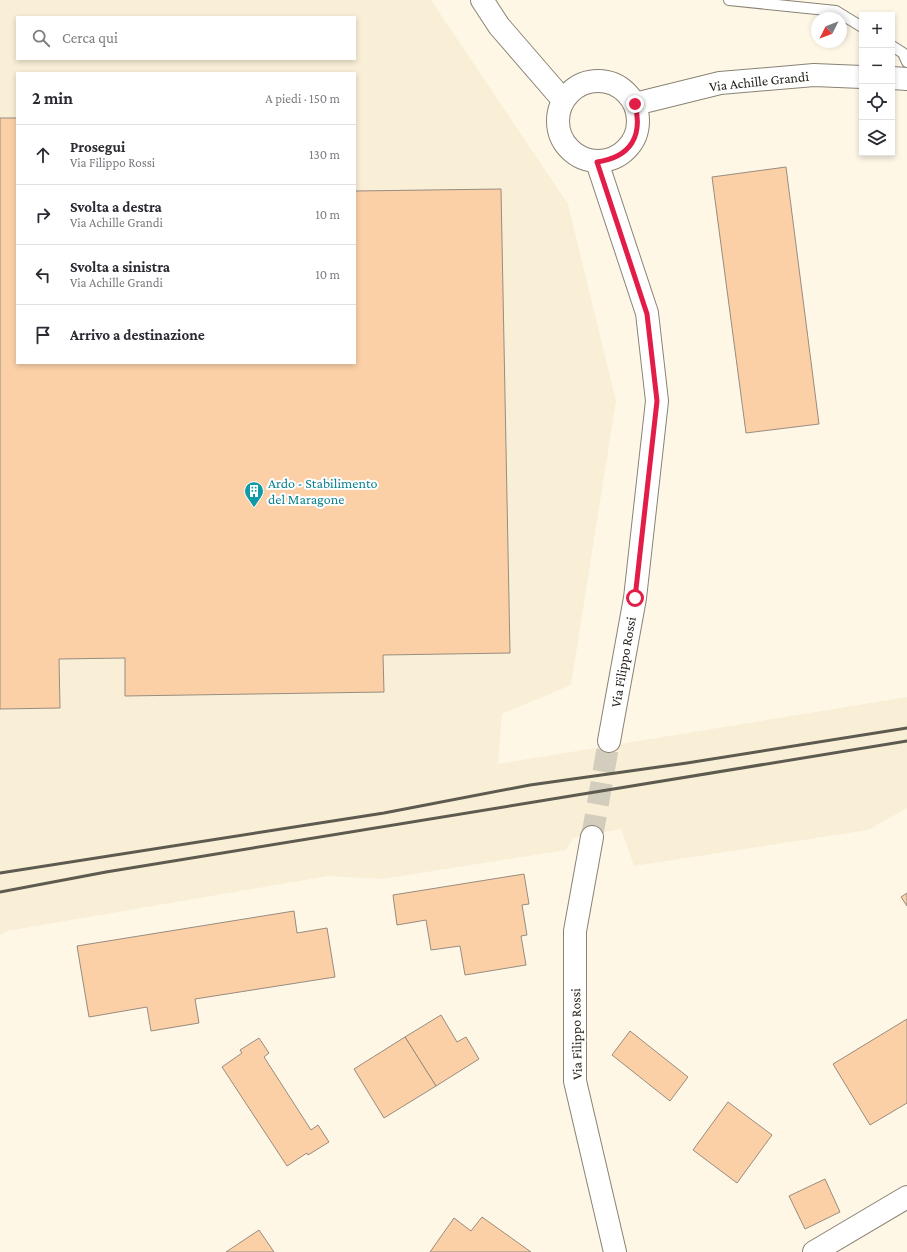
<!DOCTYPE html>
<html lang="it">
<meta charset="utf-8">
<style>
body{margin:0;font-family:"Crimson Pro",serif;background:#f7f7f7;color:#2b2b33}
.controls{position:absolute;right:12px;top:12px;display:grid;overflow:hidden;border-radius:0px;box-shadow:0 2px 6px #0003}
.controls button{width:36px;height:36px;display:grid;place-items:center;padding:0;border:0;border-bottom:1px solid #e1e1e2;background:#fff;color:#2b2b33;font:20px sans-serif}
.compass{position:absolute;left:811px;top:12px;width:36px;height:36px;border-radius:50%;background:#fff;box-shadow:0 2px 6px #0003;rotate:228deg}
.stop{position:absolute;width:12px;height:12px;margin:-9px;border:3px solid #e11d48;border-radius:50%;background:#fff}
.stop.end{background:#e11d48;border-color:#fff;box-shadow:0 1px 4px #0008}
.list{margin:0;padding:0;list-style:none}
h2{display:flex;justify-content:space-between;align-items:center;height:52px;margin:0;padding:0 16px;font-size:17px}
h2 small{font-size:13px;font-weight:400;color:#7c7c81}
.list li{display:grid;grid-template-columns:26px 1fr auto;gap:12px;align-items:center;box-sizing:border-box;height:60px;padding:0 16px;border-top:1px solid #e1e1e2}
.list b{display:block;font-size:15px;white-space:nowrap}
.list p{margin:0;font-size:13px;white-space:nowrap;color:#7c7c81}
.list em{font-size:13px;font-style:normal;color:#7c7c81}
.icon{flex:none;width:22px;height:22px;fill:none;stroke:currentColor;stroke-width:2;stroke-linecap:round;stroke-linejoin:round}
.map{position:relative;flex:none;width:907px;height:1252px;overflow:hidden}
.search{position:absolute;background:#fff;box-shadow:0 2px 6px #0003;left:16px;top:16px;width:340px;height:44px;display:flex;align-items:center;gap:10px;box-sizing:border-box;padding:0 14px;border-radius:0px;color:#7c7c81;font-size:15px}
.panel{position:absolute;background:#fff;box-shadow:0 2px 6px #0003;left:16px;top:72px;width:340px;height:292px;border-radius:0px}
.map>svg:first-child{display:block}
.built{fill:#f8efd6;fill-rule:evenodd}
.building{fill:#fbd0a7;stroke:#998c7f}
.lines{fill:none;stroke-linecap:round;stroke-linejoin:round}
.secondary-tunnel{stroke:#d3cdbe;stroke-width:22;stroke-dasharray:22 11;stroke-linecap:butt}
.lane-casing{stroke:#898374;stroke-width:12}
.secondary-casing{stroke:#898374;stroke-width:24}
.lane{stroke:#fff;stroke-width:10}
.secondary{stroke:#fff;stroke-width:22}
.rail{stroke:#5d5a50;stroke-width:3}
.route{stroke:#e11d48;stroke-width:5}
.labels{text-anchor:middle;stroke-width:4;stroke-linejoin:round;paint-order:stroke}
.street-label{font-size:14px;fill:#25231c;stroke:#fff}
.culture-label{font-size:14px;fill:#0d838f;stroke:#fff;text-anchor:start}
</style>
<div class="map">
<svg width="907" height="1252" viewBox="0 0 907 1252">
<rect width="100%" height="100%" fill="#fef7e6"/>
<path class="built" d="M 0,0 L 431,0 L 568,204 L 616,401 L 571,685 L 502,714 L 498,764 L 907,697 L 907,808 L 868,830 L 634,866 L 621,829 L 573,838 L 566,850 L 383,879 L 328,876 L 7,931 L 0,935 ZM 17,17 L 355,17 L 355,59 L 17,59 ZM 17,73 L 355,73 L 355,363 L 17,363 Z"/>
<g class="building">
<path d="M 0,118 L 17,118 L 17,363 L 355,363 L 355,191 L 501,189 L 510,653 L 383,655 L 384,692 L 125,696 L 125,658 L 59,659 L 60,708 L 0,709 Z"/>
<path d="M 786,167 L 819,424 L 746,433 L 712,177 Z"/>
<path d="M 524,874 L 529,904 L 522,905 L 527,935 L 521,936 L 526,965 L 465,975 L 460,946 L 431,950 L 426,920 L 397,925 L 393,895 Z"/>
<path d="M 907,893 L 907,906 L 901,897 Z"/>
<path d="M 294,911 L 297,933 L 327,928 L 335,977 L 195,999 L 199,1023 L 151,1031 L 147,1007 L 89,1017 L 77,946 Z"/>
<path d="M 441,1015 L 457,1042 L 466,1037 L 479,1059 L 436,1086 L 405,1037 Z"/>
<path d="M 907,1019 L 907,1103 L 870,1125 L 833,1064 Z"/>
<path d="M 630,1031 L 688,1077 L 670,1101 L 612,1055 Z"/>
<path d="M 405,1037 L 436,1086 L 384,1118 L 354,1069 Z"/>
<path d="M 259,1038 L 269,1053 L 264,1057 L 311,1130 L 318,1125 L 329,1142 L 308,1155 L 307,1153 L 287,1166 L 222,1067 L 242,1053 L 240,1050 Z"/>
<path d="M 728,1102 L 772,1135 L 737,1183 L 693,1150 Z"/>
<path d="M 825,1179 L 840,1212 L 805,1229 L 789,1196 Z"/>
<path d="M 482,1217 L 531,1252 L 430,1252 L 454,1218 L 471,1231 Z"/>
<path d="M 259,1230 L 274,1252 L 226,1252 Z"/>
</g>
<g class="lines">
<path class="secondary-tunnel" d="M 592,837 L 609,741"/>
<defs>
<g id="lane">
<path d="M 729,0 L 836,11 L 862,27"/>
<path d="M 892,46 L 903,53 L 907,62"/>
</g>
<g id="secondary">
<path d="M 482,0 L 499,26 L 563,100"/>
<path d="M 892,78 L 907,79"/>
<circle cx="598" cy="121" r="40"/>
<path d="M 635,104 L 720,83 L 814,75 L 862,77"/>
<path d="M 597,162 L 647,313 L 657,401 L 635,598 L 609,741"/>
<path d="M 592,837 L 575,931 L 575,1081 L 615,1252"/>
<path d="M 814,1252 L 907,1197"/>
</g>
</defs>
<use href="#lane" class="lane-casing"/>
<use href="#secondary" class="secondary-casing"/>
<use href="#lane" class="lane"/>
<use href="#secondary" class="secondary"/>
<g class="rail">
<path d="M 0,873 L 384,813 L 530,785 L 687,763 L 907,728"/>
<path d="M 0,892 L 106,872 L 907,741"/>
</g>
</g>
<g class="lines">
<path class="route" d="M 635,104 C 643,136 631,157 597,162 L 647,314 L 657,401 L 635,598"/>
</g>
<defs>
<symbol id="building-pin" viewBox="-11 -11 22 30"><path d="M0 17L-7.5 6A9.5 9.5 0 1 1 7.5 6Z" fill="#0f9aa8" stroke="#fff"/><path d="M-4-6H4V6H1V3H-1V6H-4ZM-2.5-4.3h1.7v1.8h-1.7ZM.8-4.3h1.7v1.8H.8ZM-2.5-1h1.7V.8h-1.7ZM.8-1h1.7V.8H.8Z" fill="#fff"/></symbol>
</defs>
<g fill-rule="evenodd">
<use href="#building-pin" x="243" y="480" width="22" height="30"/>
</g>
<g class="labels">
<g class="street-label">
<text transform="translate(759 81) rotate(-6)" y="5">Via Achille Grandi</text>
<text transform="translate(623 662) rotate(-80)" y="5">Via Filippo Rossi</text>
<text transform="translate(576 1034) rotate(-91)" y="5">Via Filippo Rossi</text>
</g>
<g class="culture-label">
<text x="268" y="488">Ardo - Stabilimento<tspan x="268" dy="16">del Maragone</tspan></text>
</g>
</g>
</svg>
<div class="controls">
<button>+</button>
<button>−</button>
<button><svg class="icon" aria-label="locate" viewBox="0 0 24 24"><circle cx="12" cy="12" r="6"/><path d="M12 2v4M12 18v4M2 12h4M18 12h4"/></svg></button>
<button><svg class="icon" aria-label="layers" viewBox="0 0 24 24"><path d="M12 4l9 5-9 5-9-5zM3 14l9 5 9-5"/></svg></button>
</div>
<svg class="compass" viewBox="-18 -18 36 36"><path d="M0-13l5 13h-10z" fill="#e53935"/><path d="M0 13l5-13h-10z" fill="#7c7c81"/></svg>
<div class="stop" style="left:635px;top:598px"></div>
<div class="stop end" style="left:635px;top:104px"></div>
<div class="search"><svg class="icon" aria-label="search" viewBox="0 0 24 24"><circle cx="10" cy="10" r="6"/><path d="M15 15l6 6"/></svg>Cerca qui</div>
<section class="panel">
<h2>2 min<small>A piedi · 150 m</small></h2>
<ul class="list">
<li><svg class="icon" aria-label="ahead" viewBox="0 0 24 24"><path d="M12 20V5M6 11l6-6 6 6"/></svg><div><b>Prosegui</b><p>Via Filippo Rossi</p></div><em>130 m</em></li>
<li><svg class="icon" aria-label="right" viewBox="0 0 24 24"><path d="M7 20v-9h11M14 6l5 5-5 5"/></svg><div><b>Svolta a destra</b><p>Via Achille Grandi</p></div><em>10 m</em></li>
<li><svg class="icon" aria-label="left" viewBox="0 0 24 24"><path d="M17 20v-9H6M10 6l-5 5 5 5"/></svg><div><b>Svolta a sinistra</b><p>Via Achille Grandi</p></div><em>10 m</em></li>
<li><svg class="icon" aria-label="arrive" viewBox="0 0 24 24"><path d="M6 21V4h12l-3 4 3 4H6"/></svg><div><b>Arrivo a destinazione</b></div></li>
</ul>
</section>
</div>
